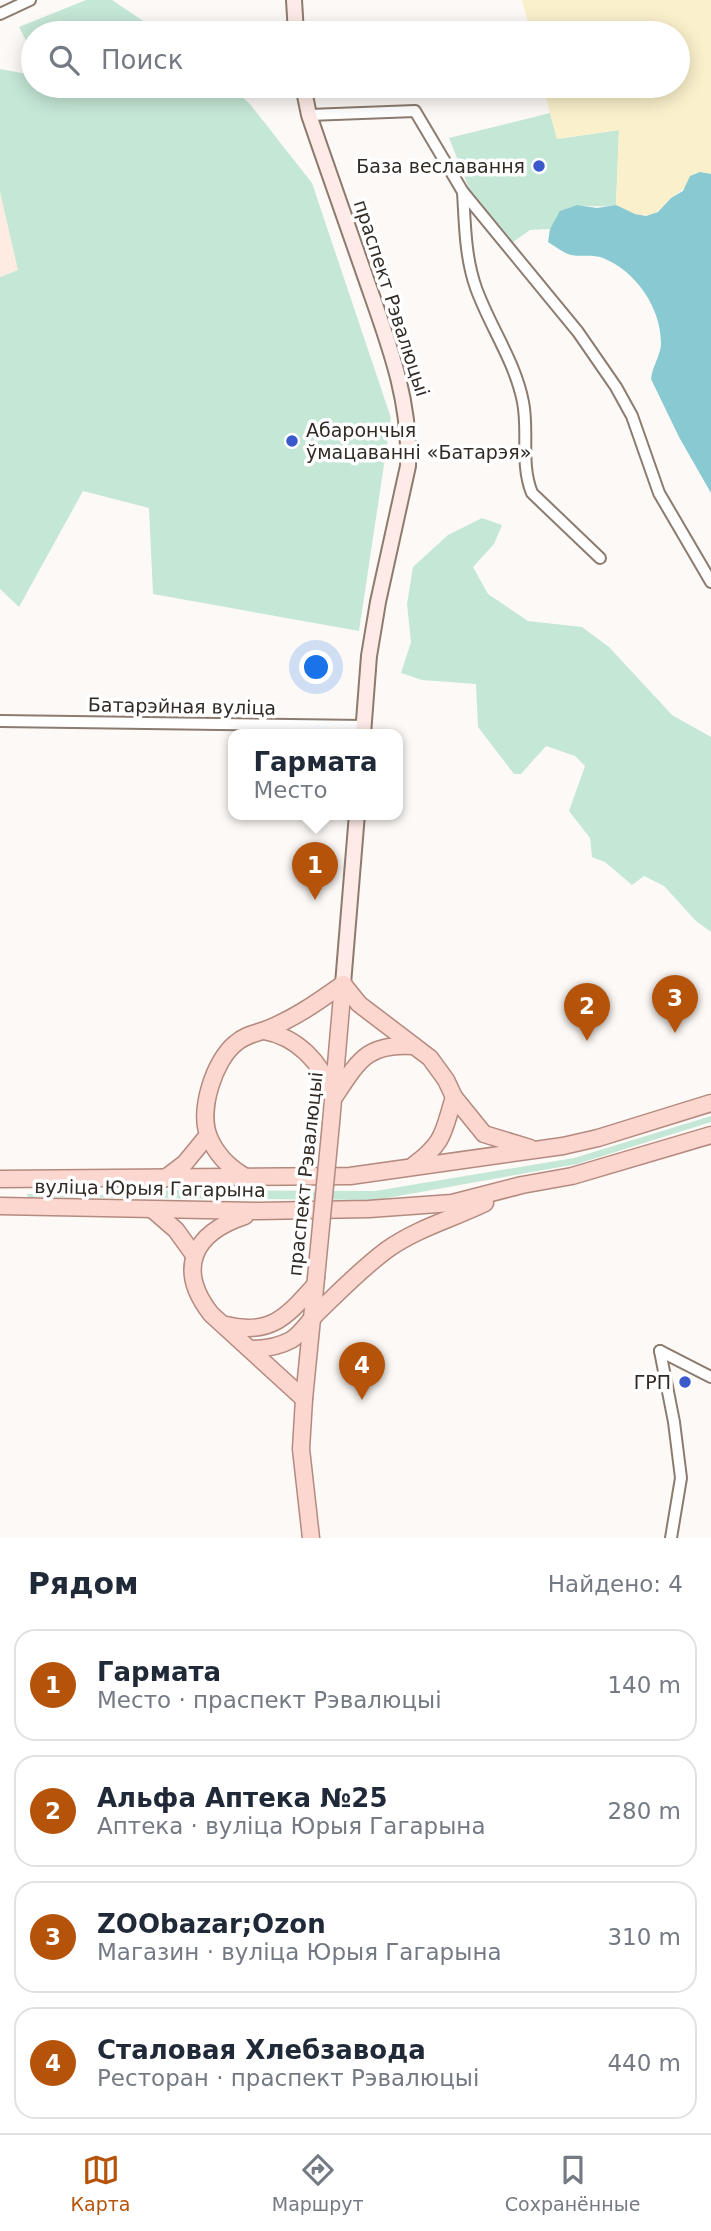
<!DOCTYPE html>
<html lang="ru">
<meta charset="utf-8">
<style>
body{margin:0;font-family:"DejaVu Sans",sans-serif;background:#f2f2f3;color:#1f2937}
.you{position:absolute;left:317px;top:668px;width:24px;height:24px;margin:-18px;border:5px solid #fff;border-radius:50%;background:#1a73e8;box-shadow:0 0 0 10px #1a73e833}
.badge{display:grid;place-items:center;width:46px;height:46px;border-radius:50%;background:#b45309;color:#fff;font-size:23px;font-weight:700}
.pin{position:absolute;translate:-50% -58px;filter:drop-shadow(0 2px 4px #0008)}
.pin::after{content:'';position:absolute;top:37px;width:24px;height:21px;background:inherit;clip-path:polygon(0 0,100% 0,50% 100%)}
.popup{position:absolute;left:228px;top:729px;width:175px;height:91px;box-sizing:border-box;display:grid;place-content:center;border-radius:14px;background:#fff;filter:drop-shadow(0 2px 5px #0005);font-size:23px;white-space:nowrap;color:#747a83}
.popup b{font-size:26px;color:#1f2937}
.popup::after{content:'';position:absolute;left:50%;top:100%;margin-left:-14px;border:14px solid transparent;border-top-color:#fff}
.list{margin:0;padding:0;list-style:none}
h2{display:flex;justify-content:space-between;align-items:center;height:91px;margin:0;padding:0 28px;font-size:30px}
h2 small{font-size:23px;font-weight:400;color:#747a83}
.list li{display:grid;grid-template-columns:46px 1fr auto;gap:21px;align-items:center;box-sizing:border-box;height:112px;margin:0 14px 14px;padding:0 14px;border:2px solid #e0e1e3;border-radius:21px}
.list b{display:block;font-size:26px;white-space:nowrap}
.list p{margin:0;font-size:23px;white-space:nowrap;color:#747a83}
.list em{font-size:23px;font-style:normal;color:#747a83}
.icon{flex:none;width:38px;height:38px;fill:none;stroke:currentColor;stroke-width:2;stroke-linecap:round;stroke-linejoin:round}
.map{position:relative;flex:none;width:711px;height:1538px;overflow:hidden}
.search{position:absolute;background:#fff;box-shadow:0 4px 18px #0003;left:21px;right:21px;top:21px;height:77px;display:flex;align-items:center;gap:18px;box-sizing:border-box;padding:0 24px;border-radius:38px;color:#747a83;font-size:26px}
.sheet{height:595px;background:#fff}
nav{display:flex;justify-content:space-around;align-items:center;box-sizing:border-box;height:98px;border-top:2px solid #e0e1e3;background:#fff;font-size:19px;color:#747a83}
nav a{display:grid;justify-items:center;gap:4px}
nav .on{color:#b45309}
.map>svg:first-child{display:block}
.medical{fill:#feebe2}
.green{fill:#c5e7d6}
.sand{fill:#faf0cb}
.water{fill:#89c9d1}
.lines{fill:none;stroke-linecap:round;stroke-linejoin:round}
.minor-casing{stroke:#8c7b6e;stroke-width:14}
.secondary-casing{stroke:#8c7b6e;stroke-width:18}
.primary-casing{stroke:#b48a7f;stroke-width:19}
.minor{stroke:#fff;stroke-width:10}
.secondary{stroke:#feebe7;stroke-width:14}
.primary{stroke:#fcd7cf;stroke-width:16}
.primary-bridge-casing{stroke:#b48a7f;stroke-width:19;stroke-linecap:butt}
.primary-bridge{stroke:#fcd7cf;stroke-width:16}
.poi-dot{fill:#3a5acb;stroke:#fff;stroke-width:2.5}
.labels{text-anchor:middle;stroke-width:7;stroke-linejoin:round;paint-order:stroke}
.poi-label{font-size:19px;fill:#322b25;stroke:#fff;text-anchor:end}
.street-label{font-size:19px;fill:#322b25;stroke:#fff}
</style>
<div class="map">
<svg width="711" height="1538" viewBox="0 0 711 1538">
<rect width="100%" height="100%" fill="#fdf9f6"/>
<path class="medical" d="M 0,192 L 18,270 L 0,277 Z"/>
<g class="green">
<path d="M 86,0 L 112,0 L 161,33 L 33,33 L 33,54 L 19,27 Z"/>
<path d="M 0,69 L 33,75 L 33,86 L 229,86 L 249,103 L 312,183 L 391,418 L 359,631 L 153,594 L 149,508 L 83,491 L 19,607 L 0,589 L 0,277 L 18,270 L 0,192 Z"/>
<path d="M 550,113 L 557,139 L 619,130 L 616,205 C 581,211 571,193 550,229 L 530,230 L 513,242 L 471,193 L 449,138 Z"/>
<path d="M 482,518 L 502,525 L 494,544 L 473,567 L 488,594 L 528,621 L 582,627 L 609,647 L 672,715 L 711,737 L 711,932 L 696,921 L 664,886 L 644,876 L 632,885 L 605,862 L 592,857 L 590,838 L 569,811 L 585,766 L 575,756 L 546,746 L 521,774 L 514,774 L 478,727 L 476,684 L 422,680 L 401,673 L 411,642 L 407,604 L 413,567 L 448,535 Z"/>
<path d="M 711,1116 L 711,1122 L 577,1164 L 376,1200 L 28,1197 L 27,1194 L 110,1195 L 124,1190 L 375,1191 L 574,1158 Z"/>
</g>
<path class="sand" d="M 522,0 L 711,0 L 711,174 L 700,172 C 691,183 683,190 671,198 C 666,202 663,207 659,210 C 645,222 629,211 616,205 L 619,130 L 557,139 L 543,86 L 678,86 L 678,33 L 531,33 Z"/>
<path class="water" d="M 700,172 L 711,174 L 711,493 L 679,437 L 651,379 C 652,367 661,355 661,343 C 661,308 636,271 603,258 C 593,254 582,257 571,255 C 563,253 555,246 548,242 L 550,229 L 560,211 L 577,205 L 597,208 L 616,205 L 635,214 L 646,216 L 658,212 L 671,198 L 683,191 L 690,176 Z"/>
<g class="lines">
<defs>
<g id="minor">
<path d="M 0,14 L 30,0"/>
<path d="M 309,115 L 415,111 L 463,192 L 578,332 L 616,387 L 632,416 L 659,493 L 711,582"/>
<path d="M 463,192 C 465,224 465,257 476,288 C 490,327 515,361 523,402 C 529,432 520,464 532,493 L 600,558"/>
<path d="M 0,721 L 364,726"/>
<path d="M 660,1351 L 674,1422 L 681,1478 L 671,1538"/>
<path d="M 660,1351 L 711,1377"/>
</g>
<g id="secondary">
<path d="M 294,0 L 296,33"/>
<path d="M 303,86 L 309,115 C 327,168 346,221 364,273 C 386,337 411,397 408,466 L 378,602 L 369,656 L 363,734"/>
<path d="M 343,984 L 357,814"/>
</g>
<g id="primary">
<path d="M 343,984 L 359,1004 L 430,1058 L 446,1080 L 454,1097 L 484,1134 L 530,1148"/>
<path d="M 264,1031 C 297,1037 321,1062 332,1093"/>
<path d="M 335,1096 C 359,1060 367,1043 414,1046"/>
<path d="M 331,1123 L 343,984"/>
<path d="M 414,1165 C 445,1142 443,1132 454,1097"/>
<path d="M 244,1176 C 229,1167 216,1154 209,1137 C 198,1111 214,1060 236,1043 C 245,1035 254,1034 265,1030 C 294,1019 319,1001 343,984"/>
<path d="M 0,1179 L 350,1176 L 563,1146 L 598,1138 L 711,1103"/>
<path d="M 164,1179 L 185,1163 L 208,1135"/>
<path d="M 0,1206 L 258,1211 L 369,1209 L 452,1203 L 522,1185 L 572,1176 L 711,1135"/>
<path d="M 153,1210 L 176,1230 L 194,1255"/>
<path d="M 245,1216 C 193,1233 176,1269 211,1314 L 304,1399"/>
<path d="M 226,1325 C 271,1336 287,1316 315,1285"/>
<path d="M 250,1349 C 264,1349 278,1347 291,1340 C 302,1333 308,1322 317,1313 C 340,1291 362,1268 388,1249 C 418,1228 452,1219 485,1203"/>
<path d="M 311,1538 L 301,1449 L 304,1399 L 316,1278"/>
</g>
</defs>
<use href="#minor" class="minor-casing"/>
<use href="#secondary" class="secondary-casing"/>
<use href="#primary" class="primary-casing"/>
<use href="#minor" class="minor"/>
<use href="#secondary" class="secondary"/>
<use href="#primary" class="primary"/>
<defs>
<path id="primary-bridge" d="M 316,1278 L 331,1123"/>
</defs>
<use href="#primary-bridge" class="primary-bridge-casing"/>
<use href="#primary-bridge" class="primary-bridge"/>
</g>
<g class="poi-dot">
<circle cx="539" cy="166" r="7"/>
<circle cx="292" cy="441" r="7"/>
<circle cx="685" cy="1382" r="7"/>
</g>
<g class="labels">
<g class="poi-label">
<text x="525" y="173">База веславання</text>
<text x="306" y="437" text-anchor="start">Абарончыя<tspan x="306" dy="22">ўмацаванні «Батарэя»</tspan></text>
<text x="671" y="1389">ГРП</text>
</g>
<g class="street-label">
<text transform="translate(392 298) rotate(72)" y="7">праспект Рэвалюцыі</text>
<text transform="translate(182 706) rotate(1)" y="7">Батарэйная вуліца</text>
<text transform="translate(305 1174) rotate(-84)" y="7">праспект Рэвалюцыі</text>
<text transform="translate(150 1188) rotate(1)" y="7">вуліца Юрыя Гагарына</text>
</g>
</g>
</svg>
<div class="you"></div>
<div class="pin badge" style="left:315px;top:900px">1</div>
<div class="popup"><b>Гармата</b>Место</div>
<div class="pin badge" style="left:587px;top:1041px">2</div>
<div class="pin badge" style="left:675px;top:1033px">3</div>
<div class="pin badge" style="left:362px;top:1400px">4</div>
<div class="search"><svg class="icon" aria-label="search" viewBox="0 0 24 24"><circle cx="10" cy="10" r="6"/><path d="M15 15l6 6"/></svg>Поиск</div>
</div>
<section class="sheet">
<h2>Рядом<small>Найдено: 4</small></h2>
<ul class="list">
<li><span class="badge">1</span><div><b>Гармата</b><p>Место · праспект Рэвалюцыі</p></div><em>140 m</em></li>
<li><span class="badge">2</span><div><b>Альфа Аптека №25</b><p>Аптека · вуліца Юрыя Гагарына</p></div><em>280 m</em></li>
<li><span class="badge">3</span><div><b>ZOObazar;Ozon</b><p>Магазин · вуліца Юрыя Гагарына</p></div><em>310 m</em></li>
<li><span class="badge">4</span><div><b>Сталовая Хлебзавода</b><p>Ресторан · праспект Рэвалюцыі</p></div><em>440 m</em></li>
</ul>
</section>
<nav>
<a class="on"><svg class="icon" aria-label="map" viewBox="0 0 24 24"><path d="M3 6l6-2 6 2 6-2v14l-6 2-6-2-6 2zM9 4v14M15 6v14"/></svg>Карта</a>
<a><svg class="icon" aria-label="directions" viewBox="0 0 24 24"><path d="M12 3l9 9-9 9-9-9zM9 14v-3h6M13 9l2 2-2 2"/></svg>Маршрут</a>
<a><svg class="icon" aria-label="saved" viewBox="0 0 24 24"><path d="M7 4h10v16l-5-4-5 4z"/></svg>Сохранённые</a>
</nav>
